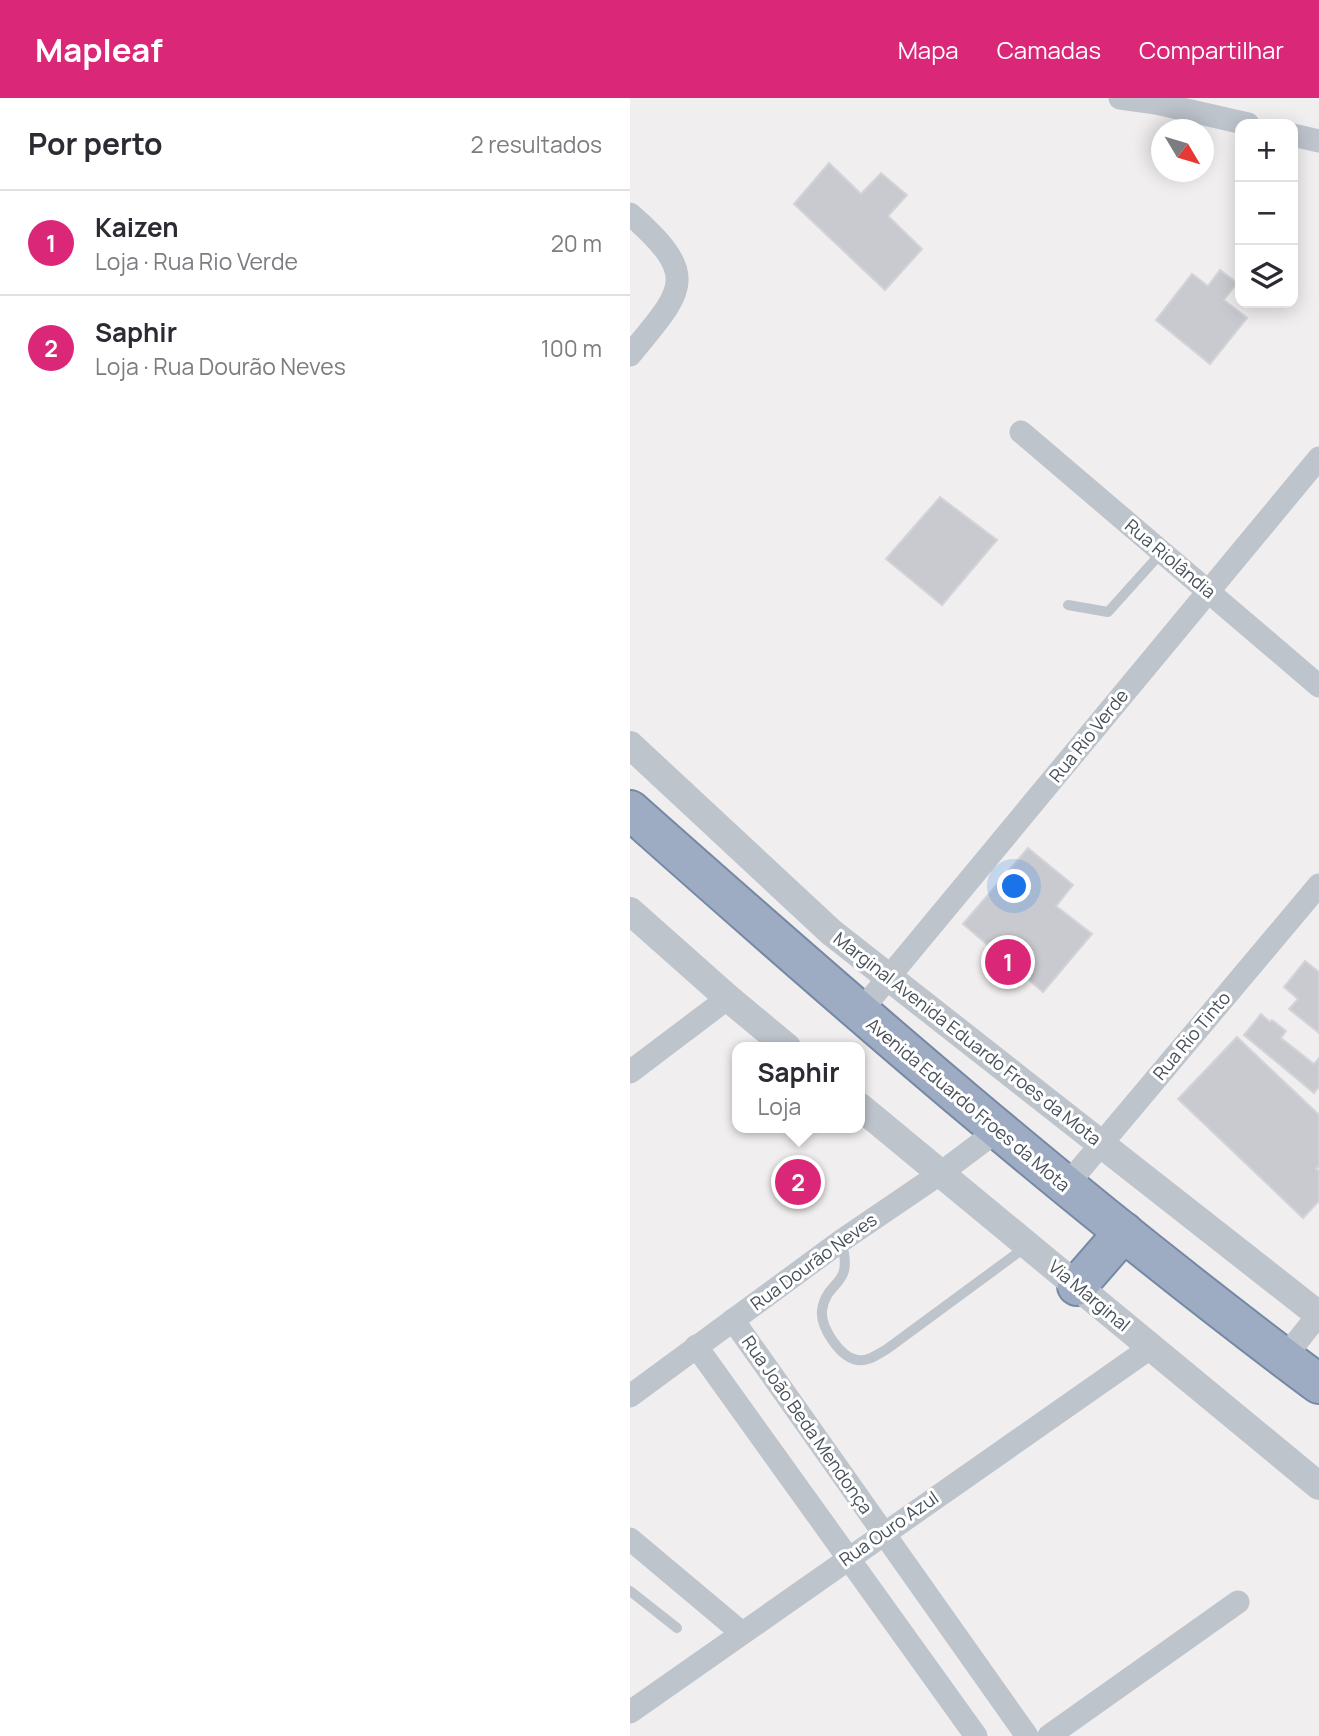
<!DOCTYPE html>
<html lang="pt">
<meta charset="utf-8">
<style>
body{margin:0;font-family:Manrope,sans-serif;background:#f7f7f7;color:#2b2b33}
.controls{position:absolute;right:21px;top:21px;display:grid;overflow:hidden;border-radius:14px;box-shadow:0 4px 18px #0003}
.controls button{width:63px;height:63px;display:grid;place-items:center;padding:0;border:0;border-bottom:2px solid #e1e1e2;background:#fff;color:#2b2b33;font:35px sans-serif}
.compass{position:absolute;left:521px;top:21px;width:63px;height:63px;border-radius:50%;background:#fff;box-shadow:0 4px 18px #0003;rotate:128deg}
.you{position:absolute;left:385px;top:789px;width:24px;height:24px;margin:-18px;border:5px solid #fff;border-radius:50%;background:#1a73e8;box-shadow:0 0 0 10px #1a73e833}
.badge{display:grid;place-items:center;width:46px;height:46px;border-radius:50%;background:#db2777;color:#fff;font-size:23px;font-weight:700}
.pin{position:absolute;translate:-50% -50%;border:4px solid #fff;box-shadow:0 2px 7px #0006}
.popup{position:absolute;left:102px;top:944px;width:133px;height:91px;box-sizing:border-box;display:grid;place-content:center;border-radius:14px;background:#fff;filter:drop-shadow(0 2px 5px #0005);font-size:23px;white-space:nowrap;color:#7c7c81}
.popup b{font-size:26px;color:#2b2b33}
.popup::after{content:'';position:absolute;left:50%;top:100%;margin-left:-14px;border:14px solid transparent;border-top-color:#fff}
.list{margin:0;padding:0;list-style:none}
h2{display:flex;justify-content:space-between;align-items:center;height:91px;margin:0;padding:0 28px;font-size:30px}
h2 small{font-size:23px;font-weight:400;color:#7c7c81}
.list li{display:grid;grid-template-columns:46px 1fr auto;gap:21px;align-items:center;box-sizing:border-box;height:105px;padding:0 28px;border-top:2px solid #e1e1e2}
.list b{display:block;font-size:26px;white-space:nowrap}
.list p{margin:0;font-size:23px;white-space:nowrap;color:#7c7c81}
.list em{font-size:23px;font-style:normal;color:#7c7c81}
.icon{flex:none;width:38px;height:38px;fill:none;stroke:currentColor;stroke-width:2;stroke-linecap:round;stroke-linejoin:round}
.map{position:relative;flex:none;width:689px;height:1638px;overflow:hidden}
header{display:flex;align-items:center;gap:42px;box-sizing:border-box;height:98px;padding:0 35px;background:#db2777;color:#fff}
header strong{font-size:33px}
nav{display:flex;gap:38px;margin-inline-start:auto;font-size:24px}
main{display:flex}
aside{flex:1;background:#fff}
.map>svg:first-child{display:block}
.building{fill:#c9cad0;stroke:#d3d4d9;stroke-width:2}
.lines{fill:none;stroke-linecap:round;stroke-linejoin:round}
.trunk-casing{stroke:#7588a4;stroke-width:42}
.service{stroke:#bec4cc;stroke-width:10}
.minor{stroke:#bec4cc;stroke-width:23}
.tertiary{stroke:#bec4cc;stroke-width:28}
.trunk{stroke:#9dacc2;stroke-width:38}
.labels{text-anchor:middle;stroke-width:6;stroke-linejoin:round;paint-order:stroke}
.street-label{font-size:18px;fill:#48505a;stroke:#fff}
</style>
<header>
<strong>Mapleaf</strong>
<nav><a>Mapa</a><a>Camadas</a><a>Compartilhar</a></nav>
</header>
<main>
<aside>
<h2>Por perto<small>2 resultados</small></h2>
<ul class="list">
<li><span class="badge">1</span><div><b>Kaizen</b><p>Loja · Rua Rio Verde</p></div><em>20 m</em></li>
<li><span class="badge">2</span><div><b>Saphir</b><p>Loja · Rua Dourão Neves</p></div><em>100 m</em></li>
</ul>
</aside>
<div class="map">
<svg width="689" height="1638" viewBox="0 0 689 1638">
<rect width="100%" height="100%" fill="#f0eeee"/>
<g class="building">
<path d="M 199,65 L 231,96 L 251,75 L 277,97 L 258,118 L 292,151 L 255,192 L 164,106 Z"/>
<path d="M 590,172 L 607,185 L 594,202 L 617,220 L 580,266 L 526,222 L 562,176 L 578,188 Z"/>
<path d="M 310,399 L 367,442 L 312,507 L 256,461 Z"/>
<path d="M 398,750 L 443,787 L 426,808 L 462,836 L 413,894 L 333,826 Z"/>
<path d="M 675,863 L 689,874 L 689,935 L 659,911 L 668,901 L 654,889 Z"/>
<path d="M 631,916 L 640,924 L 642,922 L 656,933 L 651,940 L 684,966 L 689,960 L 689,989 L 684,995 L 614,937 Z"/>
<path d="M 607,939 L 689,1017 L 689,1068 L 686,1071 L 689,1073 L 689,1103 L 673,1120 L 548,1001 Z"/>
</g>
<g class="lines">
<defs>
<g id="trunk">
<path d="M 0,712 C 224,911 449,1107 689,1286"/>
<path d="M 447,1188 L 494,1134"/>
</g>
</defs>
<use href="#trunk" class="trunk-casing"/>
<g class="service">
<path d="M 438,507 L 478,514 L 532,454"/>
<path d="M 211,1143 C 225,1190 197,1180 192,1212 C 190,1229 210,1259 227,1262 C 238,1264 248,1256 257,1251 L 397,1148"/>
<path d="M 0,1493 L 47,1530"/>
</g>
<g class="minor">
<path d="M 490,0 L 526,5 L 618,26"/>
<path d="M 663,37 L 689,43"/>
<path d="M 0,116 C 72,179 53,192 0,257"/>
<path d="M 391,334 L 689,588"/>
<path d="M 229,915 L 689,360"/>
<path d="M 0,974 L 98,900"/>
<path d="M 436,1088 L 689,787"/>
<path d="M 103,1222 L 397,1638"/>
<path d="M 66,1248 L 346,1638"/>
<path d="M 654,1260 L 689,1216"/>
<path d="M 0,1298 L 211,1143 L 311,1075 L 368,1032"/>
<path d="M 0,1441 L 112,1535"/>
<path d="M 0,1614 L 520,1250"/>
<path d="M 419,1638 L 608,1504"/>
</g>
<g class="tertiary">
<path d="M 0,647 L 201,834 L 689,1217"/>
<path d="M 0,813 L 98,900 L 157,949"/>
<path d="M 229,1008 L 689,1388"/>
</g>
<use href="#trunk" class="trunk"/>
</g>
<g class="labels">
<g class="street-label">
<text transform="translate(540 461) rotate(40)" y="6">Rua Riolândia</text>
<text transform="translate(459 638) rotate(-51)" y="6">Rua Rio Verde</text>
<text transform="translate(562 938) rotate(-50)" y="6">Rua Rio Tinto</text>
<text transform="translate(337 941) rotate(38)" y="6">Marginal Avenida Eduardo Froes da Mota</text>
<text transform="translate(338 1007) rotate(40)" y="6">Avenida Eduardo Froes da Mota</text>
<text transform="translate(184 1164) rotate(-36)" y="6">Rua Dourão Neves</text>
<text transform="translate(459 1198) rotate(40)" y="6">Via Marginal</text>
<text transform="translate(177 1327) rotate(55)" y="6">Rua João Beda Mendonça</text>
<text transform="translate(259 1431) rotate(-35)" y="6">Rua Ouro Azul</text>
</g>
</g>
</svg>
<div class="controls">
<button>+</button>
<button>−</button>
<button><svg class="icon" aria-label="layers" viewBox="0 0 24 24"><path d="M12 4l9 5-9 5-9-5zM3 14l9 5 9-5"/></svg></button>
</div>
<svg class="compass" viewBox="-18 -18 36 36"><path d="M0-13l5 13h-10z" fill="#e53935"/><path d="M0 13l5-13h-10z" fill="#7c7c81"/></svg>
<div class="you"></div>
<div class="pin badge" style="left:378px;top:864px">1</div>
<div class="pin badge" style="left:168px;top:1084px">2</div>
<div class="popup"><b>Saphir</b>Loja</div>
</div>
</main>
